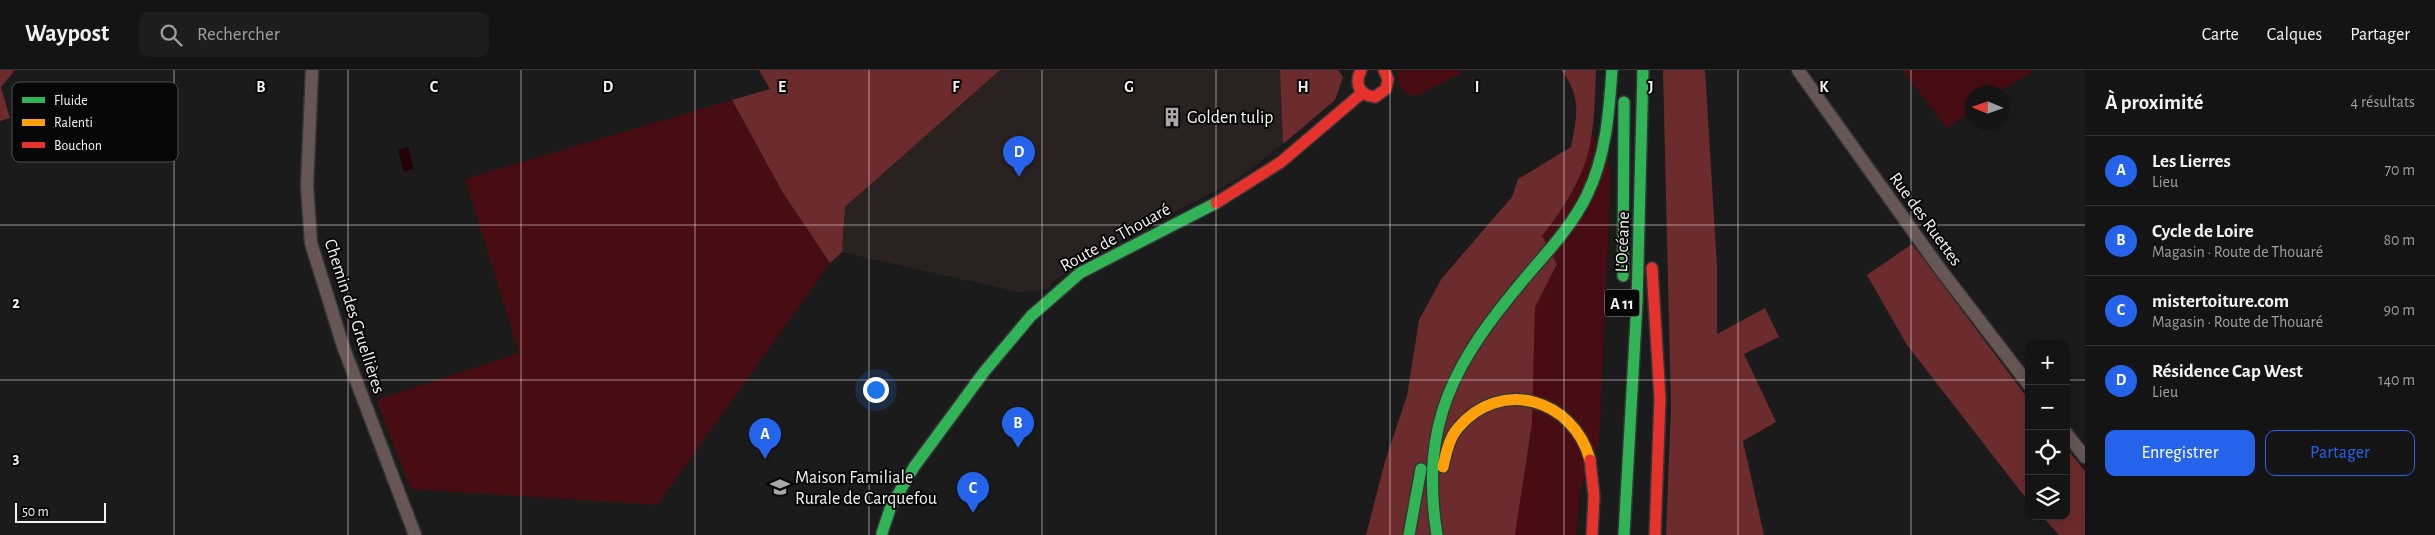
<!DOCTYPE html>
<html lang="fr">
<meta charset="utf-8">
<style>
body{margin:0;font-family:"Alegreya Sans",sans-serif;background:#1e1d1d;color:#f1f3f6}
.controls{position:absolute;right:15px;bottom:15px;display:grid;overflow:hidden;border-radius:10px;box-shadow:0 5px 20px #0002}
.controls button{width:45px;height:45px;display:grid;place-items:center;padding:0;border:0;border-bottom:1px solid #343334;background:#151414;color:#f1f3f6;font:25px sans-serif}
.compass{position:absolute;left:1965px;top:15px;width:45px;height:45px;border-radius:50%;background:#151414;box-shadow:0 5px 20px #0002;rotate:272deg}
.scale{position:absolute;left:15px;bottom:12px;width:91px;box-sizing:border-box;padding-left:5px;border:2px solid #f5f3f2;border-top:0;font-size:14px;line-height:18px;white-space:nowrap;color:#f5f3f2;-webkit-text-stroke:4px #070606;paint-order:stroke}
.you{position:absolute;left:875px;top:319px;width:18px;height:18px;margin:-12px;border:4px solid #fff;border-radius:50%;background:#1a73e8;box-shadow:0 0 0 8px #1a73e833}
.badge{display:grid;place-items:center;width:32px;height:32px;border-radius:50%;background:#2563eb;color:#fff;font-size:16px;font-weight:700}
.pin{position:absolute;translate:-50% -41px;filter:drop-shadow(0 1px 2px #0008)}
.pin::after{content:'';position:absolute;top:26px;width:18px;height:15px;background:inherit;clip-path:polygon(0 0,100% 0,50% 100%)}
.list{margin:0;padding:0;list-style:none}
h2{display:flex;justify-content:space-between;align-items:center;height:65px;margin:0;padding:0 20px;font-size:21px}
h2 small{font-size:16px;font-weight:400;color:#9d9ea0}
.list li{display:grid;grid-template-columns:32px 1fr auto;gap:15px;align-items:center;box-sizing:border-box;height:70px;padding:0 20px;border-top:1px solid #343334}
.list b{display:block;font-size:19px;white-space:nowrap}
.list p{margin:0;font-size:16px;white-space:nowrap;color:#9d9ea0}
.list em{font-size:16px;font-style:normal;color:#9d9ea0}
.actions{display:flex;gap:10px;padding:15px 20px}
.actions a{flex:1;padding:11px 0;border:1px solid #2563eb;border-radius:10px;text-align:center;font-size:18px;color:#2563eb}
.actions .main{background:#2563eb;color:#fff}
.icon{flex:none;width:28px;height:28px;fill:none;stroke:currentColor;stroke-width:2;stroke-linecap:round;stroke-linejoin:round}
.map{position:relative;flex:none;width:2085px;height:465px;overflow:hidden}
header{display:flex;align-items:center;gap:30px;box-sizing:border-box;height:70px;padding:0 25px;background:#151414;border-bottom:1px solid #343334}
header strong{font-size:24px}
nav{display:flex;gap:28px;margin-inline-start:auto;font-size:18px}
.search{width:350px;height:45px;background:#1e1d1d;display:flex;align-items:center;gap:12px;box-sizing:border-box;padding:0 18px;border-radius:10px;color:#9d9ea0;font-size:19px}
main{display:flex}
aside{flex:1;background:#151414}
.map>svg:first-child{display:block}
.built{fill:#2a2121}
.green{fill:#480c13}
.forest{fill:#6c2b2d}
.water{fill:#210205}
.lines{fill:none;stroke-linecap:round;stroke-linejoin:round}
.street-casing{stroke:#363535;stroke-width:15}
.fast-casing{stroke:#363535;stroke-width:14}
.slow-casing{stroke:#363535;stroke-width:14}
.jam-casing{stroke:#363535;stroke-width:14}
.street{stroke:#675656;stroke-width:12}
.fast{stroke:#30b455;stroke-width:11}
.slow{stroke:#ff9f0a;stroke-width:11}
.jam{stroke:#e5322d;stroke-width:11}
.grid{fill:none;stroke:#f5f3f2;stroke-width:1;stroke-opacity:0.55}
.labels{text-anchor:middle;stroke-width:4;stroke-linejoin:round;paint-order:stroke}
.shield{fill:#070606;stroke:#aeacab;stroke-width:1}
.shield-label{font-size:16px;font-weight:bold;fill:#f5f3f2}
.poi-label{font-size:18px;fill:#f5f3f2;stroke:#070606;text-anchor:start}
.street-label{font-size:18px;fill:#f5f3f2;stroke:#070606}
.key{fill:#070606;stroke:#4e4d4d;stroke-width:1}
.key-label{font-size:14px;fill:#f5f3f2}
.grid-label{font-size:16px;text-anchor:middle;font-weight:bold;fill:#f5f3f2;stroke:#070606;stroke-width:4;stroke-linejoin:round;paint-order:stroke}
</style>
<header>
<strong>Waypost</strong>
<div class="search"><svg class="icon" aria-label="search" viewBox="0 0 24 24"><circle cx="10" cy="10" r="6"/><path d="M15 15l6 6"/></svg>Rechercher</div>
<nav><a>Carte</a><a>Calques</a><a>Partager</a></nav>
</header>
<main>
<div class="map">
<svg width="2085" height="465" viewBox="0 0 2085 465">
<rect width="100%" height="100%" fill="#1c1b1b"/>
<path class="built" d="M 1000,0 L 1280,0 L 1283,74 L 1234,111 L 1101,181 L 1055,210 L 1047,219 L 1018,222 L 842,182 L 845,137 Z"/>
<g class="green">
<path d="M 1400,0 L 1460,0 L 1462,3 L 1418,25 C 1402,27 1394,14 1400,0 Z"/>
<path d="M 1902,0 L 2034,0 L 2000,22 L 1972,22 L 1972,41 L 1947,58 Z"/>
<path d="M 732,30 L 783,123 L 830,193 L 657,435 L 411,419 L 376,330 L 519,283 L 465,109 Z"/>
<path d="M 1592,64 L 1611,98 L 1599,374 L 1580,420 L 1576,465 L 1515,465 L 1532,353 L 1535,237 L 1557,194 L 1542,166 C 1569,131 1580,107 1592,64 Z"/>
</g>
<g class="forest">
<path d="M 0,0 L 15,0 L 1,17 L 10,48 L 0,51 Z"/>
<path d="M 759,0 L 1000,0 L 845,137 L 842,182 L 830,193 L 783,123 L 732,30 L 770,19 Z"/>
<path d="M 1280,0 L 1338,0 L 1343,7 L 1335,30 L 1283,74 Z"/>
<path d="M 1561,0 L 1596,0 C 1595,21 1595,42 1592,62 C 1588,101 1565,137 1542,166 L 1557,194 L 1535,237 L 1532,353 L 1515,465 L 1366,465 L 1385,391 L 1407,326 L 1419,250 L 1442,208 L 1512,127 L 1518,109 L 1571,77 C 1577,47 1582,26 1561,0 Z"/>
<path d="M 1663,0 L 1705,0 L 1717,196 L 1717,264 L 1765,238 L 1779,267 L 1744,284 L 1776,352 L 1743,371 L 1764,465 L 1666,465 L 1671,337 Z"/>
<path d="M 1912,174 L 2029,330 L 2029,432 L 1907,275 L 1867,205 Z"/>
<path d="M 2066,378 L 2085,401 L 2085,465 L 2059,465 L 2042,446 L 2066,446 Z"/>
</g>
<path class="water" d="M 408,77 L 414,99 L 404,102 L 398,80 Z"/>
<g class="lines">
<defs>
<g id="street">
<path d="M 312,0 L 307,116 L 311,173 L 343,276 L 415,465"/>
<path d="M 1798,0 L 1940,199 L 2029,315"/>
<path d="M 2066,363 L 2085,387"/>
</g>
<g id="fast">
<path d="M 1623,206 L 1624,32"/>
<path d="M 882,463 L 891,436 L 914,397 L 984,302 L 1031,246 L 1080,203 L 1216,133"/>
<path d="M 1409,465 L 1421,399"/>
<path d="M 1437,465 C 1419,352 1455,291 1526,207 C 1548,181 1572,156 1587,125 C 1606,86 1609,43 1612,0"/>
<path d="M 1624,465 L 1637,232 L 1643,0"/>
</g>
<path id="slow" d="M 1443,397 C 1446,384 1449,368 1458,358 C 1500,307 1574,329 1590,390"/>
<g id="jam">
<path d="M 1361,0 C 1354,14 1359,25 1375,27 L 1386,19 L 1388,9 L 1384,0"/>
<path d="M 1216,133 L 1281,92 L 1362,23"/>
<path d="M 1652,198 L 1660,329 L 1655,465"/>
<path d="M 1590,390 L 1594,426 L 1592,465"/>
</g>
</defs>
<use href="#street" class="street-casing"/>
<use href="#fast" class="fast-casing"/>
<use href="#slow" class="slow-casing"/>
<use href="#jam" class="jam-casing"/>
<use href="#street" class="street"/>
<use href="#fast" class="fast"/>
<use href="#slow" class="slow"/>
<use href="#jam" class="jam"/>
</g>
<path class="grid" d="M 174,0 L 174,465M 348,0 L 348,465M 521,0 L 521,465M 695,0 L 695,465M 869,0 L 869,465M 1042,0 L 1042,465M 1216,0 L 1216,465M 1390,0 L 1390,465M 1564,0 L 1564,465M 1738,0 L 1738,465M 1911,0 L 1911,465M 0,155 L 2085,155M 0,310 L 2029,310M 2066,310 L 2085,310"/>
<defs>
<symbol id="building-bare" viewBox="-9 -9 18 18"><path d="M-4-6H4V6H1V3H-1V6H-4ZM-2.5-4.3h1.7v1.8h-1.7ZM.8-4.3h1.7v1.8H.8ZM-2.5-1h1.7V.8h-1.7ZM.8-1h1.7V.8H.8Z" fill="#a9a7a7" stroke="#070606" stroke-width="2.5" paint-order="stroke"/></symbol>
<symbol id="school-bare" viewBox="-9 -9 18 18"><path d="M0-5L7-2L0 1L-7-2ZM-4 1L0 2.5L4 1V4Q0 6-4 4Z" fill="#a9a7a7" stroke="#070606" stroke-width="2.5" paint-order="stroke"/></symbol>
</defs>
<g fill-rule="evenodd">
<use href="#building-bare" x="1158" y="33" width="28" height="28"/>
<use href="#school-bare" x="766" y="403" width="28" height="28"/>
</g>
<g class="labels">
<rect class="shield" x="1604.5" y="219.5" width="35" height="27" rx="4"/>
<g class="shield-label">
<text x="1622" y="239">A 11</text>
</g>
<g class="poi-label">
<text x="1187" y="53">Golden tulip</text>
<text x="795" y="413">Maison Familiale<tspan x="795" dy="21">Rurale de Carquefou</tspan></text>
</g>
<g class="street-label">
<text transform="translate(1926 149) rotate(54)" y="6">Rue des Ruettes</text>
<text transform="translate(1115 167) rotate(-29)" y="6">Route de Thouaré</text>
<text transform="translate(1622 172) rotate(-88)" y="6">L’Océane</text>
<text transform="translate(355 246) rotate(72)" y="6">Chemin des Gruellières</text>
</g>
</g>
<rect x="12" y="12" width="166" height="80" rx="8" class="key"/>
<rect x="22" y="27" width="23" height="6" fill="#30b455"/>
<rect x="22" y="49" width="23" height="7" fill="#ff9f0a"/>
<rect x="22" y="72" width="23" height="6" fill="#e5322d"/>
<g class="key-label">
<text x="54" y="35">Fluide</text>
<text x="54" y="57">Ralenti</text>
<text x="54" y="80">Bouchon</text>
</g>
<g class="grid-label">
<text x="261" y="22">B</text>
<text x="434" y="22">C</text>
<text x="608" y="22">D</text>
<text x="782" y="22">E</text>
<text x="956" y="22">F</text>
<text x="1129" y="22">G</text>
<text x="1303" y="22">H</text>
<text x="1477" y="22">I</text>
<text x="1651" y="22">J</text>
<text x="1824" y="22">K</text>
<text x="16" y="238">2</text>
<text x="16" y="393">3</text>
</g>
</svg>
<div class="controls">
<button>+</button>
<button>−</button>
<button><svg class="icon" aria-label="locate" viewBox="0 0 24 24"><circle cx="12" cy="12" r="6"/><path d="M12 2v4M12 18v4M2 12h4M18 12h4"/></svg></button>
<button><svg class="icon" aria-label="layers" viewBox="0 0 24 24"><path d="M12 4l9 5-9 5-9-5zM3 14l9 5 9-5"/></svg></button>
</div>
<svg class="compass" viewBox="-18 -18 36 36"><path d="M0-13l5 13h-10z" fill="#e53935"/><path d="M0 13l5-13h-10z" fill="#9d9ea0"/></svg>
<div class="scale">50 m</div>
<div class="you"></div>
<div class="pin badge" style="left:765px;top:389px">A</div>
<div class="pin badge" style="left:1018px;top:378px">B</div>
<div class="pin badge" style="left:973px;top:443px">C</div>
<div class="pin badge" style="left:1019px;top:107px">D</div>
</div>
<aside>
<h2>À proximité<small>4 résultats</small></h2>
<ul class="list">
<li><span class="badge">A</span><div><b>Les Lierres</b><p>Lieu</p></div><em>70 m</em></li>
<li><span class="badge">B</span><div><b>Cycle de Loire</b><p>Magasin · Route de Thouaré</p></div><em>80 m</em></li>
<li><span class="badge">C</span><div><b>mistertoiture.com</b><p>Magasin · Route de Thouaré</p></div><em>90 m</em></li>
<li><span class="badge">D</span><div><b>Résidence Cap West</b><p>Lieu</p></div><em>140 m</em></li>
</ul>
<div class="actions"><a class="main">Enregistrer</a><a>Partager</a></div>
</aside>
</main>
